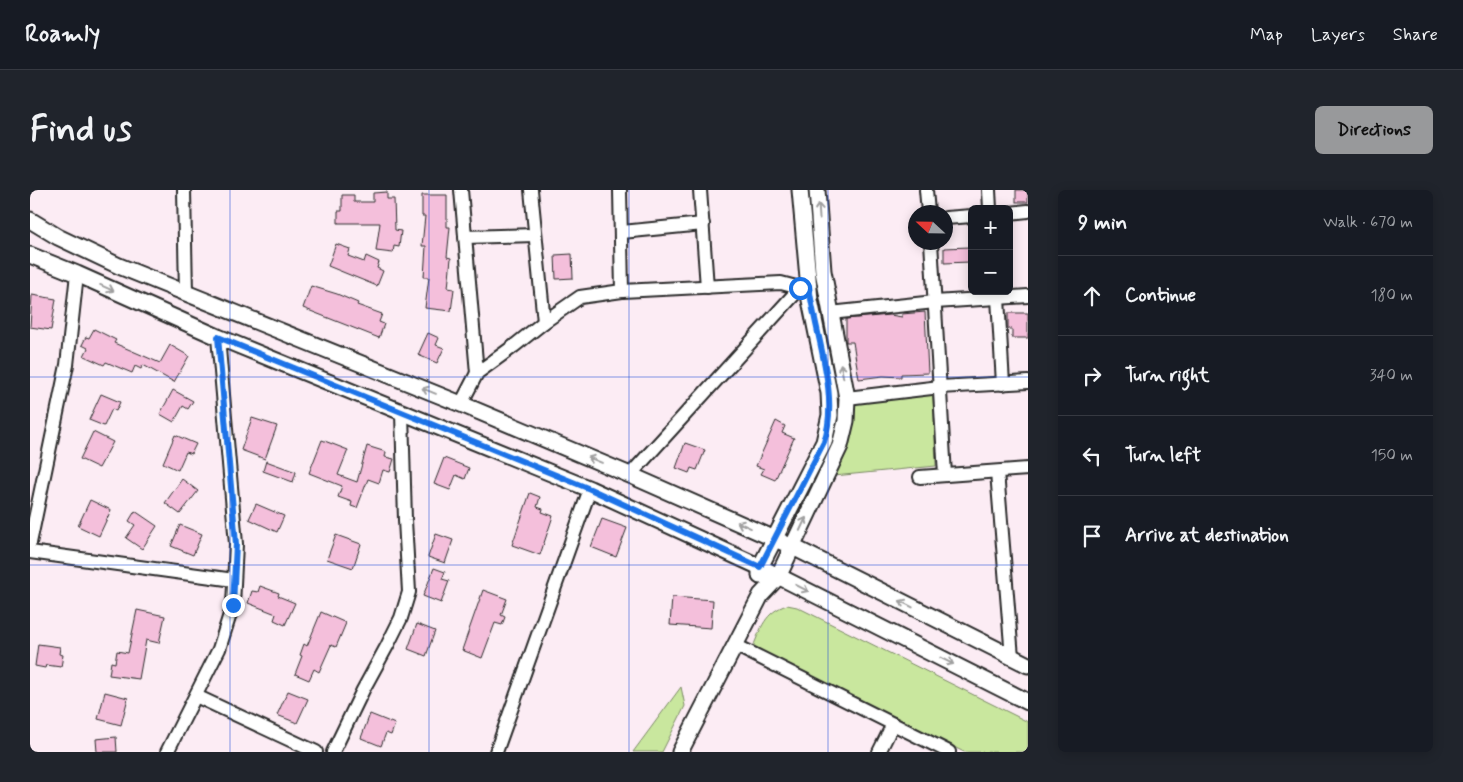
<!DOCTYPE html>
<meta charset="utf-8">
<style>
body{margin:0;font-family:Mynerve,sans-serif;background:#20242c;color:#f1f3f6}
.controls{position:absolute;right:15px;top:15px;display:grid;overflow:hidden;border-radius:8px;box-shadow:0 2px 12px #0003}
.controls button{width:45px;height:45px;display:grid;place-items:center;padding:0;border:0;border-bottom:1px solid #363941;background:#171b24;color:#f1f3f6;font:25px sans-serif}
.compass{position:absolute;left:878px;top:15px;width:45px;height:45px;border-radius:50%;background:#171b24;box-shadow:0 2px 12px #0003;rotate:292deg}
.stop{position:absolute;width:15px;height:15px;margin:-11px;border:4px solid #1a73e8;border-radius:50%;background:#fff}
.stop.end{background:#1a73e8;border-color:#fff;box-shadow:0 1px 5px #0008}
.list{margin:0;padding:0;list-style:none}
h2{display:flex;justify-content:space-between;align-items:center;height:65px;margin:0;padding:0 20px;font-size:21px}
h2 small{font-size:16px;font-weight:400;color:#9ea1a6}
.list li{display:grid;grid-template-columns:32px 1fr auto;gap:15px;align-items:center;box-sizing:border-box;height:80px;padding:0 20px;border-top:1px solid #363941}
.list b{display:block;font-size:19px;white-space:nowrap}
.list em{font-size:16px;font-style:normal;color:#9ea1a6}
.icon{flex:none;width:28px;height:28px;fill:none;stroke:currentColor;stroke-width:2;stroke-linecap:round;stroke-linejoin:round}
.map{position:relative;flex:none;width:998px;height:562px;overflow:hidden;border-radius:8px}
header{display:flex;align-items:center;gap:30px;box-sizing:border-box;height:70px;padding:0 25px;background:#171b24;border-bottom:1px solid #363941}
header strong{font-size:24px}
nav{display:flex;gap:28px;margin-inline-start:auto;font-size:18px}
.intro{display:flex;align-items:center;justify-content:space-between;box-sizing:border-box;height:120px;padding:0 30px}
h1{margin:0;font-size:35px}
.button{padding:12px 22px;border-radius:8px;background:#98999b;color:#111;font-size:18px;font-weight:700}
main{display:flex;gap:30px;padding:0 30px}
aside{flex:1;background:#171b24;border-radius:8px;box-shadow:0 2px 12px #0003}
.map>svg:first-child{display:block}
.green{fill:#c9e79e;stroke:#7a8964}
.building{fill:#f4bfdb;stroke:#2b2b2b}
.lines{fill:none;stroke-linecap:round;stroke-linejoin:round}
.minor-casing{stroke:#2b2b2b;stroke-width:16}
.tertiary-casing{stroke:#2b2b2b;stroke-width:19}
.minor{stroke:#fff;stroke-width:12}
.tertiary{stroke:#fff;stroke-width:15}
.oneway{stroke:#a0a0a0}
.route{stroke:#1a73e8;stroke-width:6}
.grid{fill:none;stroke:#1d4ed8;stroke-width:1;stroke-opacity:0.55}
</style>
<header>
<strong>Roamly</strong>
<nav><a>Map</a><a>Layers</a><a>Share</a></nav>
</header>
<div class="intro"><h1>Find us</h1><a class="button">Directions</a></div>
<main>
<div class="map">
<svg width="998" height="562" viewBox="0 0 998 562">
<rect width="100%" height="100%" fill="#fcecf4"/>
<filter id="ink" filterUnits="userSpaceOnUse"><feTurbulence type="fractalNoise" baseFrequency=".02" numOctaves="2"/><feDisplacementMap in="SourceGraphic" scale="10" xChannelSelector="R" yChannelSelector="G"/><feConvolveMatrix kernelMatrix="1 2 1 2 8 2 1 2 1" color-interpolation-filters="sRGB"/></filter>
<g filter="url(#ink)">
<g class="green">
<path d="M 903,204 L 906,276 L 804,286 C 817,257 824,241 826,208 Z"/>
<path d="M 757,415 L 767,417 L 998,532 L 998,562 L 934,562 L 723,457 C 731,438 735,422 757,415 Z"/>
<path d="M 651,497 L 655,516 L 632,562 L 603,562 Z"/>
</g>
<g class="building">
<rect x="986" y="0" width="12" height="12"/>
<path d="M 357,2 L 357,9 L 364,9 L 365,40 L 371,41 L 369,57 L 364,56 L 363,63 L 346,61 L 350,33 L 308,33 L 308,21 L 312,21 L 312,5 L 324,5 L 324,12 L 343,12 L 343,3 Z"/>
<path d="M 392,5 L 417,5 L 417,37 L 420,37 L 417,67 L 421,68 L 418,98 L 424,99 L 421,121 L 395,118 L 399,87 L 394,87 L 396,56 L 392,56 L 395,26 L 392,26 Z"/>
<path d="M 306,54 L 320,59 L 318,66 L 334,72 L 336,66 L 349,72 L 347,78 L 353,81 L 347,96 L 298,76 Z"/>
<path d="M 940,57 L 940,72 L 914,73 L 914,58 Z"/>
<path d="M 542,64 L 543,88 L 526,89 L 525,65 Z"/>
<path d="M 281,96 L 307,104 L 328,113 L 327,115 L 352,124 L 349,132 L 354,134 L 349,148 L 273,118 Z"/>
<path d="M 2,105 L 26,109 L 21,140 L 0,137 Z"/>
<path d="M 895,122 L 898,183 L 871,184 L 871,187 L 853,186 L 829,189 L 823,152 L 816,152 L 816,129 L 860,125 L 872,127 L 872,124 Z"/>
<path d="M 978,123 L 998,123 L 998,148 L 982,148 L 982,139 L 978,139 Z"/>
<path d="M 64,139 L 86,150 L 84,153 L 130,173 L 140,155 L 159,166 L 144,192 L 113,175 L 111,179 L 105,176 L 102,183 L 76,172 L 74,175 L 54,166 L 58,158 L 52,155 L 56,147 L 59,148 Z"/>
<path d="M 398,143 L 409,148 L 406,155 L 414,158 L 407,173 L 388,165 Z"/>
<path d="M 143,200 L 163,211 L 158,219 L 153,216 L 144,232 L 130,224 Z"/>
<path d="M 71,204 L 90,212 L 86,221 L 82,219 L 74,236 L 59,230 Z"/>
<path d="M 222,228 L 247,236 L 235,269 L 211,260 Z"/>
<path d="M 746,231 L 755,236 L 752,243 L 764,248 L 745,290 L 731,284 L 734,279 L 726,276 Z"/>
<path d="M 63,242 L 83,252 L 69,278 L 50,269 Z"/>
<path d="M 145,245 L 166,254 L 161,264 L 156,262 L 148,280 L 133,273 Z"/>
<path d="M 292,250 L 318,260 L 308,285 L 327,292 L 337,256 L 356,262 L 355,267 L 364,269 L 360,282 L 353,280 L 349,293 L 338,289 L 327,318 L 321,316 L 322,312 L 308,307 L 312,296 L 279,283 Z"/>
<path d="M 655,253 L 675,260 L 667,280 L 661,278 L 659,283 L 646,278 Z"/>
<path d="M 414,268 L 439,278 L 435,289 L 426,285 L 420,300 L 404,294 Z"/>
<path d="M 236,271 L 266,282 L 263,292 L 233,281 Z"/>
<path d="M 152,289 L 168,301 L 150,324 L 135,313 Z"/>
<path d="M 500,303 L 510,307 L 507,317 L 513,319 L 512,322 L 523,326 L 510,365 L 482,355 Z"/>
<path d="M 60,310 L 81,320 L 69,346 L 48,336 Z"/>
<path d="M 226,314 L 254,326 L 247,342 L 219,329 Z"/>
<path d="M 105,321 L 127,336 L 112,359 L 96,348 L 105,335 L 99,331 Z"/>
<path d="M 572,329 L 597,338 L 586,367 L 561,357 Z"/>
<path d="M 150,335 L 172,344 L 163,365 L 141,356 Z"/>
<path d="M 406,344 L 423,350 L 415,373 L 398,367 Z"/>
<path d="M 306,345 L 331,354 L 323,378 L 297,369 Z"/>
<path d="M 404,378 L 415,382 L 412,389 L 419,391 L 411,413 L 393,406 Z"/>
<path d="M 230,396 L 249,403 L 248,406 L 265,413 L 255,435 L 244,430 L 246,424 L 218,413 L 222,401 L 228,402 Z"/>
<path d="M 453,400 L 477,409 L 471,425 L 475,427 L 472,435 L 465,433 L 452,468 L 432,460 Z"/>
<path d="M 642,407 L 683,410 L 681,438 L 640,435 Z"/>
<path d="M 107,420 L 135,426 L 129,453 L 116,450 L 109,489 L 79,485 L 81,472 L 85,473 L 87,461 L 98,463 Z"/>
<path d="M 291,422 L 316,433 L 306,457 L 301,455 L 289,482 L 284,479 L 279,490 L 265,484 L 272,466 L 270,465 L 274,454 L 277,456 Z"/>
<path d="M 387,434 L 405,441 L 396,466 L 378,459 Z"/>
<path d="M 8,454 L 30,457 L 29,464 L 33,465 L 31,477 L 16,475 L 15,478 L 5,476 Z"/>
<path d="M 258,501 L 278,509 L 267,533 L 247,525 Z"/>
<path d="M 75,502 L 98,508 L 91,535 L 68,529 Z"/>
<path d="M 340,524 L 365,534 L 361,545 L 356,543 L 351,556 L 331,548 Z"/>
<path d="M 86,547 L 87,562 L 67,562 L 66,549 Z"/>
</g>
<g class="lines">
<defs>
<g id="minor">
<path d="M 154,0 L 156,103"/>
<path d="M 431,0 L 447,183"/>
<path d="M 501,0 L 514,132 L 550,107 L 592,101 L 751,93 L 770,98 L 779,96"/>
<path d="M 590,0 L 592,101"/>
<path d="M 670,0 L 677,97"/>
<path d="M 896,0 L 898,22"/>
<path d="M 959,0 L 960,19"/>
<path d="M 979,23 L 998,21"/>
<path d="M 916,28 L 942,26"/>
<path d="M 592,42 L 673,34"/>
<path d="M 435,47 L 505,45"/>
<path d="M 901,52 L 915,285"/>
<path d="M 968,108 L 973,194"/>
<path d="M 800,123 L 905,112 L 998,106"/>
<path d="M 817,208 L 910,197 L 998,192"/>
<path d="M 431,214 L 447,183 L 484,156 L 514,132"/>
<path d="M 967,282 L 982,467"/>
<path d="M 600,285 L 770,98"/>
<path d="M 890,287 L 998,279"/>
<path d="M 0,353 L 37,175 L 47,84"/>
<path d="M 0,362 L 204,390"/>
<path d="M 705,455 L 919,562"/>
<path d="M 166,506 L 286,562"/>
<path d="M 137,562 L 189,459 L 203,415 L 206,354 L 188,147"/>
<path d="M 303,562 L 333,500 L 357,456 L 371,428 L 379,402 L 375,330 L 372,223"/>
<path d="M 466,562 L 560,299"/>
<path d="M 849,562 L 863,534"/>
</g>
<g id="tertiary">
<path d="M 0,30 L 28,47 L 89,76 L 431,214 L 600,285 L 763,357 L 998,475"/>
<path d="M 0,65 L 47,84 L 188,147 L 560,299 L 730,377 L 998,512"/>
<path d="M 730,386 L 730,377 L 794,252 L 800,225 L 799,203 L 780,110 L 770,0"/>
<path d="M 650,562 L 731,405 L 748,387 L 810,256 L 816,231 L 817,208 L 793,81 L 787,0"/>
</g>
</defs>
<use href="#minor" class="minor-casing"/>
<use href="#tertiary" class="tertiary-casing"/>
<use href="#minor" class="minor"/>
<use href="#tertiary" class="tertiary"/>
</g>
<defs><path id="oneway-shaft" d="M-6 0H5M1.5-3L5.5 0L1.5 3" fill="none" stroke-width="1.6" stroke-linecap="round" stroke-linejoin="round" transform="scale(1.25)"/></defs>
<g class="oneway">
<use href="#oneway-shaft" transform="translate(789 21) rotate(-94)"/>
<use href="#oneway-shaft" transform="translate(77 98) rotate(24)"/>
<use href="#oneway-shaft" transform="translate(812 181) rotate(-101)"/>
<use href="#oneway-shaft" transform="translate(399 201) rotate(-158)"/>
<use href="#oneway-shaft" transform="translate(565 270) rotate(-157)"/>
<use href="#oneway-shaft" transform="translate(773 334) rotate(-65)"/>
<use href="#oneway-shaft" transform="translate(714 335) rotate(-156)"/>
<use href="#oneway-shaft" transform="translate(772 398) rotate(27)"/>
<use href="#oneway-shaft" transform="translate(876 414) rotate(-153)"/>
<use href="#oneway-shaft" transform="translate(917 471) rotate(27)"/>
</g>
</g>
<g class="lines" filter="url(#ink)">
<path class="route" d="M 203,415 L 206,354 L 188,147 L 560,299 L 730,377 L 794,252 C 810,205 785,145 779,96 L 770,98"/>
</g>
<path class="grid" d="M 200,0 L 200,562M 399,0 L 399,562M 599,0 L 599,562M 798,0 L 798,562M 0,187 L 998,187M 0,375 L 998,375"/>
</svg>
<div class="controls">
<button>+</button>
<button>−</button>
</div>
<svg class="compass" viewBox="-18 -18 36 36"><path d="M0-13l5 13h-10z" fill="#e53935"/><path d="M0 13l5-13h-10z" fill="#9ea1a6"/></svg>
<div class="stop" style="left:770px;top:98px"></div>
<div class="stop end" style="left:203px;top:415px"></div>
</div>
<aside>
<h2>9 min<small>Walk · 670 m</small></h2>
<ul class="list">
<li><svg class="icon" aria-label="ahead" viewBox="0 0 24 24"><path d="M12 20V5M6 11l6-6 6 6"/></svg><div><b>Continue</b></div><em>180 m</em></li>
<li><svg class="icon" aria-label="right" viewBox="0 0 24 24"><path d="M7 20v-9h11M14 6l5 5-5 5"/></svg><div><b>Turn right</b></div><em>340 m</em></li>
<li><svg class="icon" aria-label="left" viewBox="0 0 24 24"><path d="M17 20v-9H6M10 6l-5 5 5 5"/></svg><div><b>Turn left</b></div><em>150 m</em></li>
<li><svg class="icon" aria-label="arrive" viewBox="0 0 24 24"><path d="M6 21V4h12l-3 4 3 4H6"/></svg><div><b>Arrive at destination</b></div></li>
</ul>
</aside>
</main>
